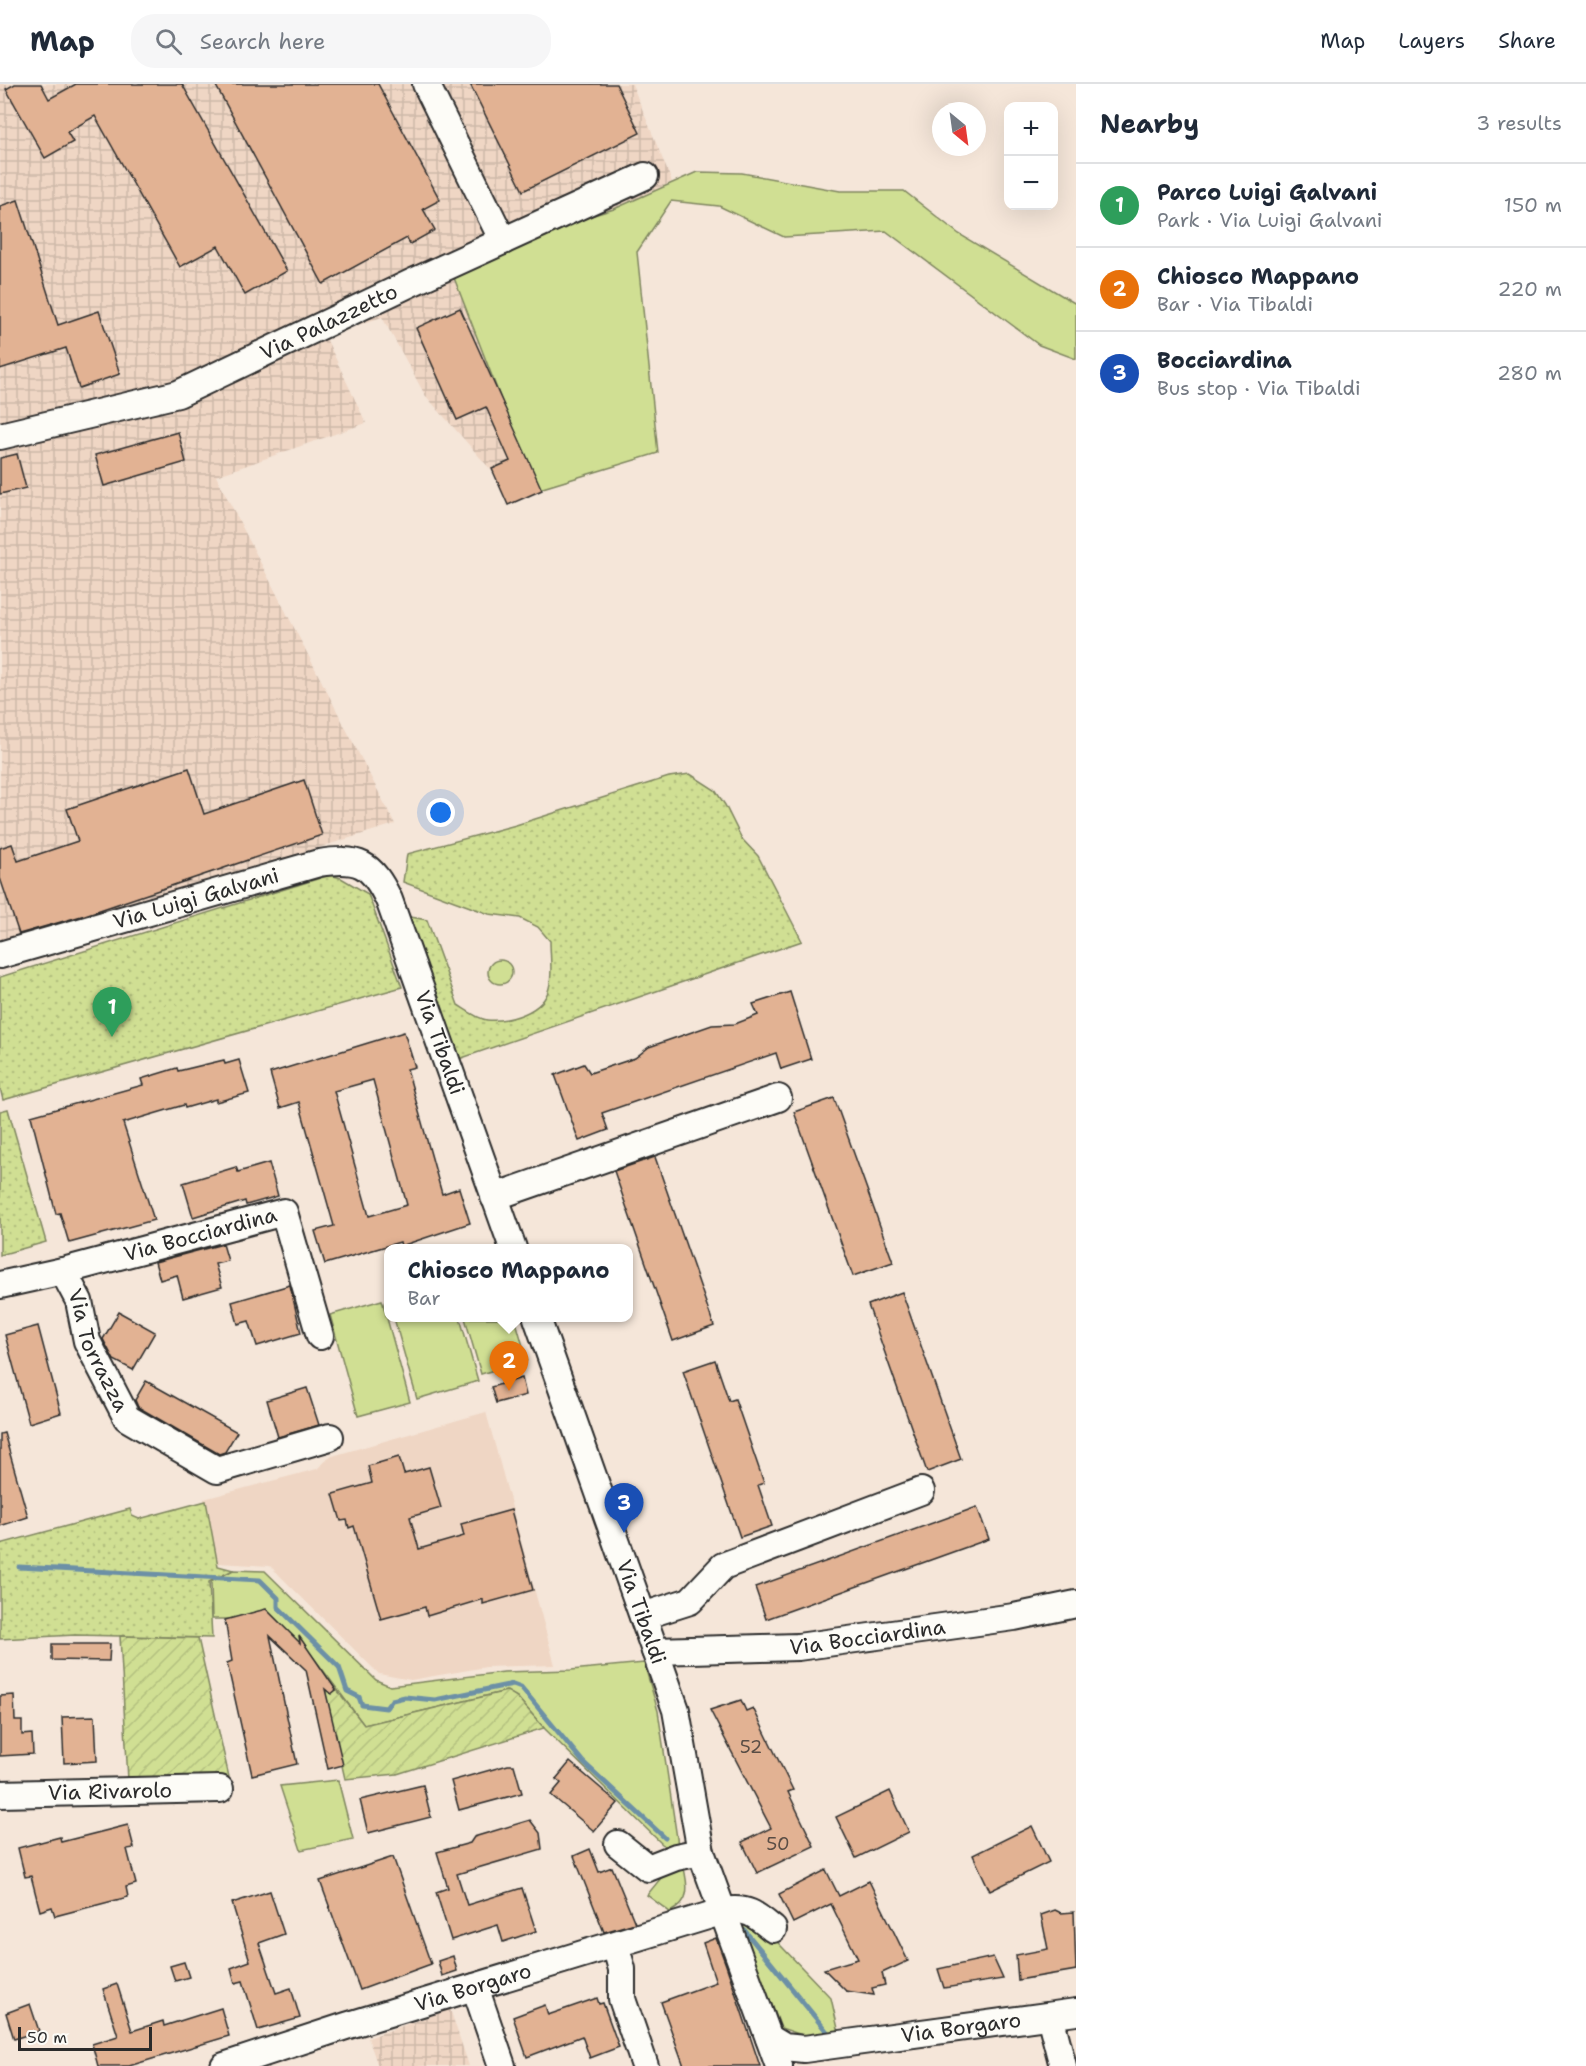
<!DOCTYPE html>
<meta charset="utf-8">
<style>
body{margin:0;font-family:"Shantell Sans",sans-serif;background:#f6f6f7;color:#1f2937}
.controls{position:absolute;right:18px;top:18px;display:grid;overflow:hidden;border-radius:12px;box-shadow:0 6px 24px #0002}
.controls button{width:54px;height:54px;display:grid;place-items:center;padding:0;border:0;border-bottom:2px solid #e0e1e3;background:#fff;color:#1f2937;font:30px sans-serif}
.compass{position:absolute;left:932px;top:18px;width:54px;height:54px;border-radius:50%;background:#fff;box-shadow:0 6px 24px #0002;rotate:151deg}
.scale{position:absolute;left:18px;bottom:15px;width:134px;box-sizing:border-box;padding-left:6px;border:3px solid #2b2b2b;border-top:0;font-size:16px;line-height:21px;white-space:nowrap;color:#2b2b2b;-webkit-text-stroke:4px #fdfcf7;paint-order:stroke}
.you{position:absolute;left:441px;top:729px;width:21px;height:21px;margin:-15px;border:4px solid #fff;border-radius:50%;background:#1a73e8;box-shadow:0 0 0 9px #1a73e833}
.badge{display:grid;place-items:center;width:39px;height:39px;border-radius:50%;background:#2b2b2b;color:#fff;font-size:20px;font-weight:700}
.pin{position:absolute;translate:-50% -50px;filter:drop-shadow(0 2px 3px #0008)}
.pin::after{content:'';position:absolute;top:32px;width:21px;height:18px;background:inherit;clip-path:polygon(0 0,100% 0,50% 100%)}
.popup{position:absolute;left:384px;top:1160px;width:249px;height:78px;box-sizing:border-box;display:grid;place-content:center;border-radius:12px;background:#fff;filter:drop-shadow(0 2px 4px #0005);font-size:20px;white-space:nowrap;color:#747a83}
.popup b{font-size:22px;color:#1f2937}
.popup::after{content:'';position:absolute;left:50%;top:100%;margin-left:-12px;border:12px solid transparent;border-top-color:#fff}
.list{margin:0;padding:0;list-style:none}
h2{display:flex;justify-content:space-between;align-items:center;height:78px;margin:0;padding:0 24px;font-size:26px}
h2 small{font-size:20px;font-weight:400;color:#747a83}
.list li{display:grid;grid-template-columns:39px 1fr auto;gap:18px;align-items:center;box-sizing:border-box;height:84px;padding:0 24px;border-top:2px solid #e0e1e3}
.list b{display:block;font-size:22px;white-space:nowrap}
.list p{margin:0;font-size:20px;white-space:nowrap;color:#747a83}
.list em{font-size:20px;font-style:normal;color:#747a83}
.icon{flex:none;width:33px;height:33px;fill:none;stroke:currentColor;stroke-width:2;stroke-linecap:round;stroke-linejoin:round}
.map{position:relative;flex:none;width:1076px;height:1982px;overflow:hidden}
header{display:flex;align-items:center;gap:36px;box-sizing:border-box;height:84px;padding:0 30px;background:#fff;border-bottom:2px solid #e0e1e3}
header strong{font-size:28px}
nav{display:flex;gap:33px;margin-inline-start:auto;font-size:21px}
.search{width:420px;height:54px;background:#f6f6f7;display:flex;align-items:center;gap:15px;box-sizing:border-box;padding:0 21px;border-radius:24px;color:#747a83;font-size:22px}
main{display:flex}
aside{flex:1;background:#fff}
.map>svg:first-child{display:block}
.built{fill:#efd6c4}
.industrial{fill:url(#industrial-grid)}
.grass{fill:#d0df93;stroke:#7e855f;stroke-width:1.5}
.park{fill:url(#park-dots);stroke:#7e855f;stroke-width:1.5}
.garden{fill:url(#garden-furrows);stroke:#7e855f;stroke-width:1.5}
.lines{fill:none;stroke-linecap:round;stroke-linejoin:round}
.stream{stroke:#6c90a6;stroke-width:5}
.building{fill:#e2b293;stroke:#2b2b2b;stroke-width:1.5;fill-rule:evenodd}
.minor-casing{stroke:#2b2b2b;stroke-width:30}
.minor{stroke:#fdfcf7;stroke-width:26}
.labels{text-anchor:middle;stroke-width:4.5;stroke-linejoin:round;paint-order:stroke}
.number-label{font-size:18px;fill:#594d45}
.street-label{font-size:21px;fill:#2b2b2b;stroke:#fdfcf7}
</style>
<header>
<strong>Map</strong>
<div class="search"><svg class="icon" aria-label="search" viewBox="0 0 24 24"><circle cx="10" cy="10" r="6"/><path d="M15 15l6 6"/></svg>Search here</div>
<nav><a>Map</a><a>Layers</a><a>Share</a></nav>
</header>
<main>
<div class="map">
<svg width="1076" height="1982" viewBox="0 0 1076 1982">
<defs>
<pattern id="industrial-grid" width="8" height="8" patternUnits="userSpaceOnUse" patternTransform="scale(1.5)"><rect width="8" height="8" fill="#efd6c4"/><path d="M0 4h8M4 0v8" fill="none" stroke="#cdb8a9"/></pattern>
<pattern id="park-dots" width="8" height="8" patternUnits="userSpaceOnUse" patternTransform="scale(1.5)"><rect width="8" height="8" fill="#d0df93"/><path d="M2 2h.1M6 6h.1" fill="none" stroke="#b3c07f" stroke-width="1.8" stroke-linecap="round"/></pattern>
<pattern id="garden-furrows" width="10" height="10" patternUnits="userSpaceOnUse" patternTransform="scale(1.5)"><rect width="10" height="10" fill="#d0df93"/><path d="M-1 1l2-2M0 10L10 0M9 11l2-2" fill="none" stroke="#b3c07f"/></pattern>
</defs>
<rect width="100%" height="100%" fill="#f5e6d9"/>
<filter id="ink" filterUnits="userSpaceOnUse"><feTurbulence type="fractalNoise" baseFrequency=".0167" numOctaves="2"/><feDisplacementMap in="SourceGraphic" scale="12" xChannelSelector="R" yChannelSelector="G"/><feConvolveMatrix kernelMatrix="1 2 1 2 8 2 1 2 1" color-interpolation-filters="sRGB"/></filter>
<g filter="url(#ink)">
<path class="built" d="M 486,1328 L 555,1581 L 486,1583 L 411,1596 L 379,1590 L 270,1482 L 218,1479 L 204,1415 L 317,1385 L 329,1373 Z"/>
<g class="industrial">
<path d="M 0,0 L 632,0 L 672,98 L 614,125 L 451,186 L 533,401 L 513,411 L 425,311 L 382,233 L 325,252 L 366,339 L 216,392 L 395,740 L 0,862 Z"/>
<path d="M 450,1925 L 469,1982 L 378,1982 L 368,1954 Z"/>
</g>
<g class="grass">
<path d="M 697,88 L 742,89 L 840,107 L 904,107 L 959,150 L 1076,220 L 1076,275 L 1039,261 L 886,147 L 784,153 L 719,122 L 671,117 L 637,168 L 658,369 L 536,406 L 451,186 L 530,150 L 614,125 Z"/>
<circle cx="500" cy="888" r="12"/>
<path d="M 382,1216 L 410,1318 L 358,1332 L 330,1231 Z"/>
<path d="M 394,1234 L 460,1234 L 478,1297 L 417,1315 Z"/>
<path d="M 465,1234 L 515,1234 L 527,1276 L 481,1290 Z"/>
<path d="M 233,1486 L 265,1487 L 376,1596 L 390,1602 L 504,1588 L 571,1586 L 644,1579 L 658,1627 L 678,1761 L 668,1764 L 664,1762 L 544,1644 L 517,1613 L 506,1607 L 364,1641 L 311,1570 L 266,1525 L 231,1535 L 212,1535 L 211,1498 Z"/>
<path d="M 338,1696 L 353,1755 L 301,1766 L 280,1702 Z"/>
<path d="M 683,1780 C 688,1801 692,1817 670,1828 L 647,1811 L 665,1789 Z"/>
<path d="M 748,1836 L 758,1838 L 831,1914 L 839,1949 L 802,1951 L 781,1944 L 742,1845 Z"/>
</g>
<g class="park">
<path d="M 690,690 L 715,706 L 725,721 L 742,755 L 758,772 L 802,857 L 456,976 L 405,832 L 427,836 L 458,921 C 466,926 478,935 487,936 C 509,938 544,928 549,904 C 553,890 550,872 550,857 L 538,843 L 520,834 L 489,830 L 403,798 L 407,770 L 516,741 L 669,693 Z"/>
<path d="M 330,791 L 341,794 L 368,810 L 402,903 L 3,1016 L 0,1004 L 0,893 Z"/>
<path d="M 8,1025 L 46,1158 L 0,1171 L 0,1027 Z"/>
<path d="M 206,1417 L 218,1482 L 233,1486 L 209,1498 L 212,1554 L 75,1551 L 0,1555 L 0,1460 L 130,1425 L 132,1432 L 139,1435 Z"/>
</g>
<g class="garden">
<path d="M 120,1552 L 198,1554 L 229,1693 L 128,1696 Z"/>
<path d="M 320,1584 L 364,1641 L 507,1607 L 517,1613 L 544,1644 L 397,1690 L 345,1695 Z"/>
</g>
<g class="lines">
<g class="stream">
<path d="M 19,1483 L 260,1496 L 278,1514 L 278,1523 L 339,1583 L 347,1607 L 359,1613 L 362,1621 L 386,1624 L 392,1616 L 405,1613 L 435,1616 L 513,1600 L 521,1603 L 583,1678 L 665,1754"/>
<path d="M 745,1847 L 828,1949"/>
</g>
</g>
<g class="building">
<path d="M 15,0 L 41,0 L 49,15 L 76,0 L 182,0 L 287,187 L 245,211 L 218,162 L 180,183 L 95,32 L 67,48 L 73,58 L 45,74 L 6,5 Z"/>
<path d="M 215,0 L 378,0 L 440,116 L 423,125 L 435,146 L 410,160 L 407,154 L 323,200 Z"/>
<path d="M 470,0 L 616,0 L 640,49 L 523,107 Z"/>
<path d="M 18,116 L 58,241 L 99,227 L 120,290 L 79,304 L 66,264 L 0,285 L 0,122 Z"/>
<path d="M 460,224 L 542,406 L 508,421 L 492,385 L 510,377 L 486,323 L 457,336 L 416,244 Z"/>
<path d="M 178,348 L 186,378 L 104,402 L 95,371 Z"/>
<path d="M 17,370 L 26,404 L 0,410 L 0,374 Z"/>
<path d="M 189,684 L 204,730 L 304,696 L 322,751 L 85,831 L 19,850 L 0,794 L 0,764 L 12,760 L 18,777 L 78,757 L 67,725 Z"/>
<path d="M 790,908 L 811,975 L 781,985 L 776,969 L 602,1029 L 608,1046 L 579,1057 L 555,991 L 584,980 L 590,989 L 635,974 L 649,963 L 712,941 L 735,940 L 758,931 L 753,920 Z"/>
<path d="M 404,948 L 415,983 L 407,985 L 442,1110 L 459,1104 L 470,1139 L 401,1162 L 400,1158 L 325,1180 L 315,1147 L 334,1142 L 299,1018 L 280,1024 L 270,989 ZM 373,996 L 407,1121 L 369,1132 L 334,1007 Z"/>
<path d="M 224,976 L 225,980 L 239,976 L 249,1009 L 216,1018 L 216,1015 L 185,1024 L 184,1021 L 123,1039 L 154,1136 L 69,1159 L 60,1129 L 56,1130 L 31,1032 L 143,1001 L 141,995 L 177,984 L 178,987 Z"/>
<path d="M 834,1014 L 893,1178 L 853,1192 L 794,1028 Z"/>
<path d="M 655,1073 L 714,1242 L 673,1257 L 614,1087 Z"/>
<path d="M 269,1079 L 278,1112 L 246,1121 L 245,1117 L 193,1133 L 183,1099 L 236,1083 L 238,1088 Z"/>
<path d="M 223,1160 L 228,1177 L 215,1180 L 222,1203 L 183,1214 L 177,1191 L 160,1196 L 155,1178 Z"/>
<path d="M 290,1201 L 301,1249 L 257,1262 L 249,1237 L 238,1240 L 232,1218 Z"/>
<path d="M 902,1208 L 961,1375 L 927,1388 L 868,1221 Z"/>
<path d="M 119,1228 L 155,1248 L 133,1286 L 114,1276 L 103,1255 Z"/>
<path d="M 38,1242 L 61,1329 L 29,1339 L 5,1251 Z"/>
<path d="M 715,1276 L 729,1317 L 735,1315 L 764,1399 L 758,1401 L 772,1442 L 740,1453 L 683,1287 Z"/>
<path d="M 522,1294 L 526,1311 L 496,1319 L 491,1303 Z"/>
<path d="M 146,1297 L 237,1348 L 225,1368 L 219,1370 L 138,1323 L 135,1316 Z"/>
<path d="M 307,1304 L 319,1341 L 278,1353 L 267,1316 Z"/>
<path d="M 4,1349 L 28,1433 L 0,1442 L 0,1350 Z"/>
<path d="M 399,1373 L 404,1390 L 429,1383 L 441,1424 L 410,1433 L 419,1465 L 464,1452 L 461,1440 L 511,1426 L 533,1506 L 483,1520 L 483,1515 L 427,1532 L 425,1523 L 381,1535 L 354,1442 L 349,1444 L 347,1436 L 341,1437 L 333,1410 L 372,1399 L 368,1382 Z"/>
<path d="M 977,1423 L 989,1455 L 766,1535 L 755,1503 Z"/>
<path d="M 266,1525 L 300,1559 L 299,1552 L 336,1606 L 331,1610 L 325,1605 L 343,1681 L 328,1685 L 306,1586 L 270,1552 L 297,1680 L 252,1691 L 227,1579 L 232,1577 L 225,1536 Z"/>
<path d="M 52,1560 L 110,1560 L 109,1577 L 52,1576 Z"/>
<path d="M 14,1611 L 15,1637 L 22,1637 L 22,1651 L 32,1650 L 33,1670 L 0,1672 L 0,1612 Z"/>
<path d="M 741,1616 L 746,1627 L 753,1624 L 793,1706 L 788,1708 L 814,1762 L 757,1789 L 742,1758 L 771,1744 L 710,1626 Z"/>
<path d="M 95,1632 L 97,1677 L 64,1679 L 62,1633 Z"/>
<path d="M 570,1678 L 618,1719 L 594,1747 L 551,1711 L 561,1699 L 556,1695 Z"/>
<path d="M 508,1681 L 514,1681 L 522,1709 L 459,1726 L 451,1697 Z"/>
<path d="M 423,1701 L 431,1733 L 368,1749 L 360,1716 Z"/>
<path d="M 890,1707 L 909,1748 L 856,1774 L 836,1733 Z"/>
<path d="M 530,1736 L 540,1749 L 542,1765 L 457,1790 L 467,1821 L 522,1804 L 536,1847 L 503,1858 L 498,1841 L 451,1856 L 436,1808 L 448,1804 L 437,1768 L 470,1759 L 474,1753 Z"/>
<path d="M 128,1741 L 134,1764 L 127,1765 L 136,1800 L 126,1803 L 128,1813 L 55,1832 L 52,1823 L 40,1827 L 31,1792 L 25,1793 L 18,1764 L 60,1753 L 61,1758 Z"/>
<path d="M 1032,1742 L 1049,1778 L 990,1807 L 973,1771 Z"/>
<path d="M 590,1765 L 599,1788 L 612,1783 L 635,1839 L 604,1848 L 574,1772 Z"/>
<path d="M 393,1773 L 431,1880 L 360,1906 L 320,1797 Z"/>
<path d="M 826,1786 L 839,1812 L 869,1797 L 908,1877 L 882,1889 L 885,1901 L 872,1904 L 874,1911 L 846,1907 L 824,1885 L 858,1875 L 831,1820 L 793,1839 L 779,1810 Z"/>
<path d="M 270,1807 L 284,1850 L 259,1859 L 276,1909 L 291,1904 L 300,1934 L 258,1946 L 243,1897 L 235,1899 L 231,1884 L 250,1877 L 232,1819 Z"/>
<path d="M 1055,1826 L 1061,1829 L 1074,1828 L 1076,1886 L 1018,1896 L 1016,1871 L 1048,1865 L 1041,1831 Z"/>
<path d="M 716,1854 L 726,1881 L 760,1982 L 684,1982 L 661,1918 L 716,1898 L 703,1859 Z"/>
<path d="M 453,1872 L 457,1887 L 442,1892 L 438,1877 Z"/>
<path d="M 993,1873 L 1003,1895 L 944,1904 L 938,1885 Z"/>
<path d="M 184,1878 L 189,1893 L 175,1897 L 170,1882 Z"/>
<path d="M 117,1900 L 132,1947 L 163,1937 L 164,1942 L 221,1924 L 229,1952 L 129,1982 L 98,1982 L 92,1960 L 118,1952 L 103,1905 Z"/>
<path d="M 597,1914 L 599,1920 L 603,1919 L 619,1963 L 590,1974 L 582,1952 L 527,1973 L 513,1933 L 545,1921 L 548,1931 Z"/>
<path d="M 30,1920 L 39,1947 L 14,1955 L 6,1929 Z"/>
</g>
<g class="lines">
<defs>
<g id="minor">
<path d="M 426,0 L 503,157"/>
<path id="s1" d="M 0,352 L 178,310 L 413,198 L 645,92"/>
<path id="s2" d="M 0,871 L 319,779 C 358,773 371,778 389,816 L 513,1164"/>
<path d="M 494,1113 L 778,1014"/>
<path id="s3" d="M 63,1187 L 284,1128 L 320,1252"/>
<path id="s4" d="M 0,1201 L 63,1187 L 79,1217 L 87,1257 L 127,1334 L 217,1386 L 330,1353"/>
<path id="s5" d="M 537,1234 L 676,1626 L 701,1768 L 779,1982"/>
<path d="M 643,1532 L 690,1517 L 723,1482 L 921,1407"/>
<path id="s6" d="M 655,1567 L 798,1563 L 1014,1533 L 1076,1520"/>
<path id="s7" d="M 0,1710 L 220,1705"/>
<path d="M 618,1760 L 648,1784 L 676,1773 L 701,1768"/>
<path d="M 615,1861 L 622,1885 L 622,1915 L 645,1982"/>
<path d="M 475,1903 L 502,1982"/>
<path d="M 1050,1932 L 1063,1982"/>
<path id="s8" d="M 769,1954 L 784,1963 L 804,1965 L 1076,1928"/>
<path id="s9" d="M 224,1982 L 346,1942 L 724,1827 C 747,1823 755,1830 773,1845"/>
</g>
</defs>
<use href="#minor" class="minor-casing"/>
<use href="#minor" class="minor"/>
</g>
</g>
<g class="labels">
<g class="number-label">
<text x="751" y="1669">52</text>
<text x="778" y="1766">50</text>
</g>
<g class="street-label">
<text dy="7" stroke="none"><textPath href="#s1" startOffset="350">Via Palazzetto</textPath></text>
<text dy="7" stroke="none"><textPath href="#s2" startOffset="204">Via Luigi Galvani</textPath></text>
<text dy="7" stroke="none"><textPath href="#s2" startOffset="572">Via Tibaldi</textPath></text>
<text dy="7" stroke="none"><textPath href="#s3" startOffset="142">Via Bocciardina</textPath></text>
<text dy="7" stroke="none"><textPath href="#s4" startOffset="152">Via Torrazza</textPath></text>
<text dy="7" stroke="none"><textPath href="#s5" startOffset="312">Via Tibaldi</textPath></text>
<text dy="7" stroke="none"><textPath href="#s6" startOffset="213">Via Bocciardina</textPath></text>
<text dy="7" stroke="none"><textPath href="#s7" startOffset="110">Via Rivarolo</textPath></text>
<text dy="7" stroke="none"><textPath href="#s9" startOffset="261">Via Borgaro</textPath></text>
<text dy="7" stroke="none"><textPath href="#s8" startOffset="196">Via Borgaro</textPath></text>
</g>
</g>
</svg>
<div class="controls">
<button>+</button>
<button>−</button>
</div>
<svg class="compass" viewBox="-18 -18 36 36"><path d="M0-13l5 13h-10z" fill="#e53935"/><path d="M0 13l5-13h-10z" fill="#747a83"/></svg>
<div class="scale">50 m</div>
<div class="you"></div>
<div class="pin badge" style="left:112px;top:953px;background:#2e9e5b">1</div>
<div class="pin badge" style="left:509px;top:1307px;background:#e8710a">2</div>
<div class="popup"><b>Chiosco Mappano</b>Bar</div>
<div class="pin badge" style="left:624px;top:1449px;background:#1a4fb4">3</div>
</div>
<aside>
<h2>Nearby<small>3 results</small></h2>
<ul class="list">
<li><span class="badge" style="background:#2e9e5b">1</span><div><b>Parco Luigi Galvani</b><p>Park · Via Luigi Galvani</p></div><em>150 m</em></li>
<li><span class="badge" style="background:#e8710a">2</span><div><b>Chiosco Mappano</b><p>Bar · Via Tibaldi</p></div><em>220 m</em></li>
<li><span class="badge" style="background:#1a4fb4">3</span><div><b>Bocciardina</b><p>Bus stop · Via Tibaldi</p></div><em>280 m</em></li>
</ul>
</aside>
</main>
